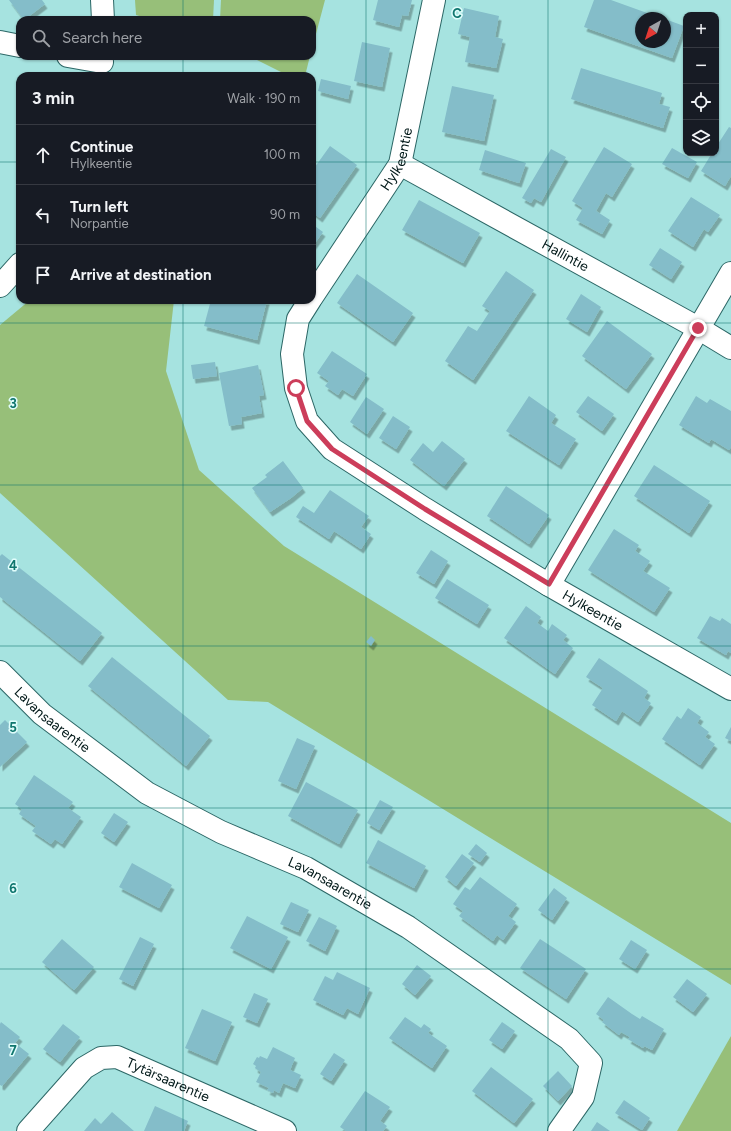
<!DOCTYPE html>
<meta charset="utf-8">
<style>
body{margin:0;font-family:Figtree,sans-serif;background:#20242c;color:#f1f3f6}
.controls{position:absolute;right:12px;top:12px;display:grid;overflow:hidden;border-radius:8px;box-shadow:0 1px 3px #0004}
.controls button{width:36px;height:36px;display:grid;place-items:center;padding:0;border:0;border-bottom:1px solid #363941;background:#171b24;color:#f1f3f6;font:20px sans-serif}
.compass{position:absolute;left:635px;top:12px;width:36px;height:36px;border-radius:50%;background:#171b24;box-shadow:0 1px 3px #0004;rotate:219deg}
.stop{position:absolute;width:12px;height:12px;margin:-9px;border:3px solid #cc3d5a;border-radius:50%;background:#fff}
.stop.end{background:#cc3d5a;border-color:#fff;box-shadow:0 1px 4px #0008}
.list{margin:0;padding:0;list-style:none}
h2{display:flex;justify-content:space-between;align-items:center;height:52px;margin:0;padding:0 16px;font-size:17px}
h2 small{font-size:13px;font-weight:400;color:#9ea1a6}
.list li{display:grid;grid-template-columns:26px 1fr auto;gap:12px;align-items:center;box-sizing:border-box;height:60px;padding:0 16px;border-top:1px solid #363941}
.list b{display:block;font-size:15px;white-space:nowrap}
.list p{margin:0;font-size:13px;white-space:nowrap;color:#9ea1a6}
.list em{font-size:13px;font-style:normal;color:#9ea1a6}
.icon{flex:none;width:22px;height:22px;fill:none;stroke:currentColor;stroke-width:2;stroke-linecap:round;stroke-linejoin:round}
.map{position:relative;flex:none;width:731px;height:1131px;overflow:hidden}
.search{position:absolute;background:#171b24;box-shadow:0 1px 3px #0004;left:16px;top:16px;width:300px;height:44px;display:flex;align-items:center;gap:10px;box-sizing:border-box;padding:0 14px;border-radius:12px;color:#9ea1a6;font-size:15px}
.panel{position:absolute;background:#171b24;box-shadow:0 1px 3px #0004;left:16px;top:72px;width:300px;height:232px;border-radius:12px}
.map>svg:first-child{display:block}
.green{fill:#97bf79}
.building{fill:#84bdc9;filter:url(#shadow)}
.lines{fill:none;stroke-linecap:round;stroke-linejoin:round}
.street-casing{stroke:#2c6766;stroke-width:24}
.street{stroke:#fff;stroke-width:22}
.route{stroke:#cc3d5a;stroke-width:5}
.grid{fill:none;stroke:#0f766e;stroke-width:1;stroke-opacity:0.55}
.labels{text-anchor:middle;stroke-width:3;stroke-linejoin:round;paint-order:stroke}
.street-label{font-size:14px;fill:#011818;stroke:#e0fdfc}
.grid-label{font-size:13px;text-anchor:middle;font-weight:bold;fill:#0f766e;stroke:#e0fdfc;stroke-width:3;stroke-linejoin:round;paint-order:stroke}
</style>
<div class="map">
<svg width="731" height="1131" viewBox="0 0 731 1131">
<defs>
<filter id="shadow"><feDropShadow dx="2.5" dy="4.5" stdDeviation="0" flood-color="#0004"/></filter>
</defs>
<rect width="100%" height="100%" fill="#a6e3e0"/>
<g class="green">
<path d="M 135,0 L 214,0 L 213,20 L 152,20 L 136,15 Z"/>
<path d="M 221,0 L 325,0 L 312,49 L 312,20 L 220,20 Z"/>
<path d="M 249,56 L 310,56 L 305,76 L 289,76 Z"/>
<path d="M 121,72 L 196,75 L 199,76 L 121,76 Z"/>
<path d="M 30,300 L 174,300 L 166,371 L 199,470 L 284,546 L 731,823 L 731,985 L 268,702 L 228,700 L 0,493 L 0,325 Z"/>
<path d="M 731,1036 L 731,1131 L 677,1131 Z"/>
</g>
<g class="building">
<path d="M 9,0 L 42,0 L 45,4 L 24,20 Z"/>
<path d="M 378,0 L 412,0 L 408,16 L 402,15 L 399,27 L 373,20 Z"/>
<path d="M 594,0 L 611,0 L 661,18 L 641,18 L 641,42 L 665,42 L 665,19 L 684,26 L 672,58 L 584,27 Z"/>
<path d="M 464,8 L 499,16 L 495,37 L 503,39 L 496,68 L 465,62 L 470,37 L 458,34 Z"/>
<path d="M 362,42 L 390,48 L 382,87 L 354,81 Z"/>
<path d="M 581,68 L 662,93 L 659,104 L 670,107 L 663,128 L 571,99 Z"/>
<path d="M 321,79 L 351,86 L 348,99 L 318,91 Z"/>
<path d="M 452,86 L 494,95 L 484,141 L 442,132 Z"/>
<path d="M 729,127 L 731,128 L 731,176 L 725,186 L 701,171 L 712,153 L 716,153 L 716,147 Z"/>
<path d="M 330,146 L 357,165 L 320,218 L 312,212 L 312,171 Z"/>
<path d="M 604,147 L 632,164 L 612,197 L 606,193 L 596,211 L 610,220 L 602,234 L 576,220 L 583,208 L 572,201 Z"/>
<path d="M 672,148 L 697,162 L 688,178 L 662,164 Z"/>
<path d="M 551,149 L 566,157 L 541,202 L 534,198 L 531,203 L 522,198 Z"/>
<path d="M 485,150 L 526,163 L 519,183 L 479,170 Z"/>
<path d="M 691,197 L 720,215 L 708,232 L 704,229 L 693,247 L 668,231 Z"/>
<path d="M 419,200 L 480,233 L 463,263 L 402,230 Z"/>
<path d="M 312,224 L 323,232 L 312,247 Z"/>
<path d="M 660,248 L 682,262 L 671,279 L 649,265 Z"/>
<path d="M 506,271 L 534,290 L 473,380 L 445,361 L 468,326 L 477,331 L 490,311 L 482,306 Z"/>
<path d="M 357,274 L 413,313 L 393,342 L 337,303 Z"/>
<path d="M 581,294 L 601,307 L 587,332 L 566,319 Z"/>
<path d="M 211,300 L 267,300 L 257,340 L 204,326 Z"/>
<path d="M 607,321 L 652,354 L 626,389 L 582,356 Z"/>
<path d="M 332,351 L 367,374 L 353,396 L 342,389 L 338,395 L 325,386 L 329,381 L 317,373 Z"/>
<path d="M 215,362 L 217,376 L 193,379 L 191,365 Z"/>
<path d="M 258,365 L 264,395 L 259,396 L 262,413 L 241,417 L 242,424 L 229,426 L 219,373 Z"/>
<path d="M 529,396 L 556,415 L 551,423 L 576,439 L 559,465 L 506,431 Z"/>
<path d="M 588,396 L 614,414 L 602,431 L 576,412 Z"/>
<path d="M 696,396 L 707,403 L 710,399 L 731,411 L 731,447 L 729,450 L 711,439 L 709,443 L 679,425 Z"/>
<path d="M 366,397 L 384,409 L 367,434 L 350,422 Z"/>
<path d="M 393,416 L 410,427 L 396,449 L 379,438 Z"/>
<path d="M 442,441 L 465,459 L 444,486 L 410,460 L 423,443 L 433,452 Z"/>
<path d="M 283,461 L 303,488 L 291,498 L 270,512 L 252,488 L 267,477 L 265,475 Z"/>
<path d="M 654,465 L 710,501 L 689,533 L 634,496 Z"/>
<path d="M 506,486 L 549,515 L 529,544 L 487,516 Z"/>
<path d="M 330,490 L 369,516 L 361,527 L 371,534 L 361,549 L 334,531 L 329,539 L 296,517 L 303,506 L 314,513 Z"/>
<path d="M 614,529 L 639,545 L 635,551 L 650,561 L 643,571 L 670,588 L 654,612 L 588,570 Z"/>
<path d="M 431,550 L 448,561 L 434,584 L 416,573 Z"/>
<path d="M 2,554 L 102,633 L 80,661 L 0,597 L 0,556 Z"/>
<path d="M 447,579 L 489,605 L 477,624 L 435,598 Z"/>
<path d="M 526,606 L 541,617 L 537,623 L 548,631 L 552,624 L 567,635 L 563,640 L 573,648 L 555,674 L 504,638 Z"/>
<path d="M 710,616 L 720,621 L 722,618 L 731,624 L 731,653 L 728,651 L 726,655 L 697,638 Z"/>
<path d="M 371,636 L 375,640 L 371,646 L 366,642 Z"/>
<path d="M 112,657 L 210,736 L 186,766 L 88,686 Z"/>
<path d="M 599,658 L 648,691 L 644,698 L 651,703 L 638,722 L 622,711 L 616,721 L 592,705 L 603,688 L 586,677 Z"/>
<path d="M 688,708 L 701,717 L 697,723 L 709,732 L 705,737 L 715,744 L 700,765 L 662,739 L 677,716 L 681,719 Z"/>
<path d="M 5,720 L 27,742 L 0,767 L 0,725 Z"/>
<path d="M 731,727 L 731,741 L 725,738 Z"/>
<path d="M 297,738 L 315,746 L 296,789 L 278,781 Z"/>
<path d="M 34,775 L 73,802 L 68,808 L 81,817 L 62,844 L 55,839 L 51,844 L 32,831 L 36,826 L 19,814 L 22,809 L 15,804 Z"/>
<path d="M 306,782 L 358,810 L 339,844 L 288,816 Z"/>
<path d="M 380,800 L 393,807 L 379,830 L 367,823 Z"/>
<path d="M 114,813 L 128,822 L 114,842 L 101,833 Z"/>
<path d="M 378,840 L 426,866 L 414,888 L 366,863 Z"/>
<path d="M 476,844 L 487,853 L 480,862 L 468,854 Z"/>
<path d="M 462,854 L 474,863 L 456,886 L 445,877 Z"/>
<path d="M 132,863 L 172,885 L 159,908 L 119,887 Z"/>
<path d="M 480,877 L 517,904 L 508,916 L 516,922 L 503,940 L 497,935 L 493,941 L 459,916 L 463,911 L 453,904 L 465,887 L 470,890 Z"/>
<path d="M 554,888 L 567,898 L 552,920 L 538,910 Z"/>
<path d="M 291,902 L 309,910 L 298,932 L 280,924 Z"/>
<path d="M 247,916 L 288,937 L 271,969 L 230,948 Z"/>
<path d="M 319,917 L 337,926 L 325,951 L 306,941 Z"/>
<path d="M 140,937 L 154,944 L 133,986 L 119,979 Z"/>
<path d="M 62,939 L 94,967 L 74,990 L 42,962 Z"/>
<path d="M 540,939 L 586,969 L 566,999 L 520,968 Z"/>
<path d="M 631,940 L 647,950 L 635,969 L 619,959 Z"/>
<path d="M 417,965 L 431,976 L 415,995 L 402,984 Z"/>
<path d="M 337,972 L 370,988 L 358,1014 L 347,1008 L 343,1015 L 313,1000 L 325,976 L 333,980 Z"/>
<path d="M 687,979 L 707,994 L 693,1012 L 673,997 Z"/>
<path d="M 254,993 L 268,999 L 257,1023 L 243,1017 Z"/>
<path d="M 608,997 L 632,1014 L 640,1019 L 642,1016 L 664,1029 L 652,1050 L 644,1046 L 643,1048 L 628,1039 L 630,1037 L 621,1032 L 619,1035 L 602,1022 L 604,1020 L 596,1014 Z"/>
<path d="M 202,1009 L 232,1022 L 215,1061 L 185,1048 Z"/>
<path d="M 405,1017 L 421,1028 L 424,1024 L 431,1029 L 428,1033 L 447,1046 L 432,1068 L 389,1038 Z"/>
<path d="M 1,1022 L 20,1037 L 15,1043 L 29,1054 L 2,1086 L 0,1085 L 0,1024 Z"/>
<path d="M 502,1022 L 515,1031 L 502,1049 L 489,1040 Z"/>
<path d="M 63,1024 L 80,1037 L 60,1062 L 43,1049 Z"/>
<path d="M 273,1047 L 295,1058 L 290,1070 L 301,1075 L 295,1088 L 283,1083 L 279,1093 L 274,1090 L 273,1093 L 267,1090 L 269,1088 L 256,1082 L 261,1072 L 255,1068 L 256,1066 L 253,1064 L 257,1057 L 259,1058 L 260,1056 L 267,1059 Z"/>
<path d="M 334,1053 L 345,1060 L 331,1081 L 320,1074 Z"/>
<path d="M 491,1067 L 533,1099 L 514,1123 L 472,1091 Z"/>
<path d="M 558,1071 L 572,1086 L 558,1101 L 543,1086 Z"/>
<path d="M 365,1091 L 390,1107 L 380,1121 L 387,1126 L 383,1131 L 346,1131 L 340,1127 Z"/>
<path d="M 624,1100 L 650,1118 L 642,1130 L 615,1113 Z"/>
<path d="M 155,1106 L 188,1121 L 184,1131 L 144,1131 Z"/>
<path d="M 112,1112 L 134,1131 L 84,1131 L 95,1118 L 101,1124 Z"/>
<path d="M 597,1122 L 610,1131 L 591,1131 Z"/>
</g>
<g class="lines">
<defs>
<g id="street">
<path d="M 102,0 L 103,20"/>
<path d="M 0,42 L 20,46"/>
<path d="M 68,56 L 102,62"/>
<path id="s1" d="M 400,164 L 698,328 L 731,348"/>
<path d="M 0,286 L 20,264"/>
<path id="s2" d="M 312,297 L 400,164 L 434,0"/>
<path id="s3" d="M 310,300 L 298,319 L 292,354 L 296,388 L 307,421 L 332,449 L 425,509 L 549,585 L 731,689"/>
<path d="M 549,585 L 731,273"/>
<path id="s4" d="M 0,672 L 42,714 L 147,793 L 221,832 L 306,868 L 408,927 L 569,1039 L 591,1063 L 583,1097 L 559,1131"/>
<path id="s5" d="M 28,1131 L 84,1068 L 101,1058 L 117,1057 L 285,1131"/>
</g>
</defs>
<use href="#street" class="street-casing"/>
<use href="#street" class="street"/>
</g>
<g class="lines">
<path class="route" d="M 296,388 L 307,421 L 332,449 L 425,509 L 549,584 L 698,328"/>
</g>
<path class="grid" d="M 183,0 L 183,20M 366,0 L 366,1131M 548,0 L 548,1131M 183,56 L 183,76M 0,162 L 20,162M 312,162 L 731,162M 183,300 L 183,1131M 0,323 L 731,323M 0,485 L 731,485M 0,646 L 731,646M 0,808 L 731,808M 0,969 L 731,969"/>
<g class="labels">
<g class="street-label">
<text dy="5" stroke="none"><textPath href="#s2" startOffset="163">Hylkeentie</textPath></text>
<text dy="5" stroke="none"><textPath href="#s1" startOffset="189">Hallintie</textPath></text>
<text dy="5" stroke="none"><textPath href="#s3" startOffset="471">Hylkeentie</textPath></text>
<text dy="5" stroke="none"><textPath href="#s4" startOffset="71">Lavansaarentie</textPath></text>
<text dy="5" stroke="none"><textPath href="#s4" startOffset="395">Lavansaarentie</textPath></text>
<text dy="5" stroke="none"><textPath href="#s5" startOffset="176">Tytärsaarentie</textPath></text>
</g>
</g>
<g class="grid-label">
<text x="457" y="18">C</text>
<text x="13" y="408">3</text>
<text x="13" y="570">4</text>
<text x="13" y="732">5</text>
<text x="13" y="893">6</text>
<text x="13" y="1055">7</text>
</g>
</svg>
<div class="controls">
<button>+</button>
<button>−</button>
<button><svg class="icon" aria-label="locate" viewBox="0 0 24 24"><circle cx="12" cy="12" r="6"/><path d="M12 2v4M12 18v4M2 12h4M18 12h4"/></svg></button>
<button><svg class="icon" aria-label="layers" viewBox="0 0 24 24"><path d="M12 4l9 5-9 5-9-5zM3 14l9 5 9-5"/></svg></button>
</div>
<svg class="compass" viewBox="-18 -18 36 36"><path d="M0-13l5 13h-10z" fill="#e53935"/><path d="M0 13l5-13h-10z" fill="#9ea1a6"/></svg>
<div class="stop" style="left:296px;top:388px"></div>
<div class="stop end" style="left:698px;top:328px"></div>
<div class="search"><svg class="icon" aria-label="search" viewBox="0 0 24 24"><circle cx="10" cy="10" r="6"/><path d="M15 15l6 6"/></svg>Search here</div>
<section class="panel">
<h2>3 min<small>Walk · 190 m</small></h2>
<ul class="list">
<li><svg class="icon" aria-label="ahead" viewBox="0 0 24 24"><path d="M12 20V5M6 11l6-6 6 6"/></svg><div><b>Continue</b><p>Hylkeentie</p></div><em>100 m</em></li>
<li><svg class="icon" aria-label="left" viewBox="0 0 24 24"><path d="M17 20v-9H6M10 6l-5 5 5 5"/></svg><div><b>Turn left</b><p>Norpantie</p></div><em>90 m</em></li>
<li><svg class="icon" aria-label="arrive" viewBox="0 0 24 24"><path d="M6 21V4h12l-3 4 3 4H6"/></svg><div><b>Arrive at destination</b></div></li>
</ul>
</section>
</div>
